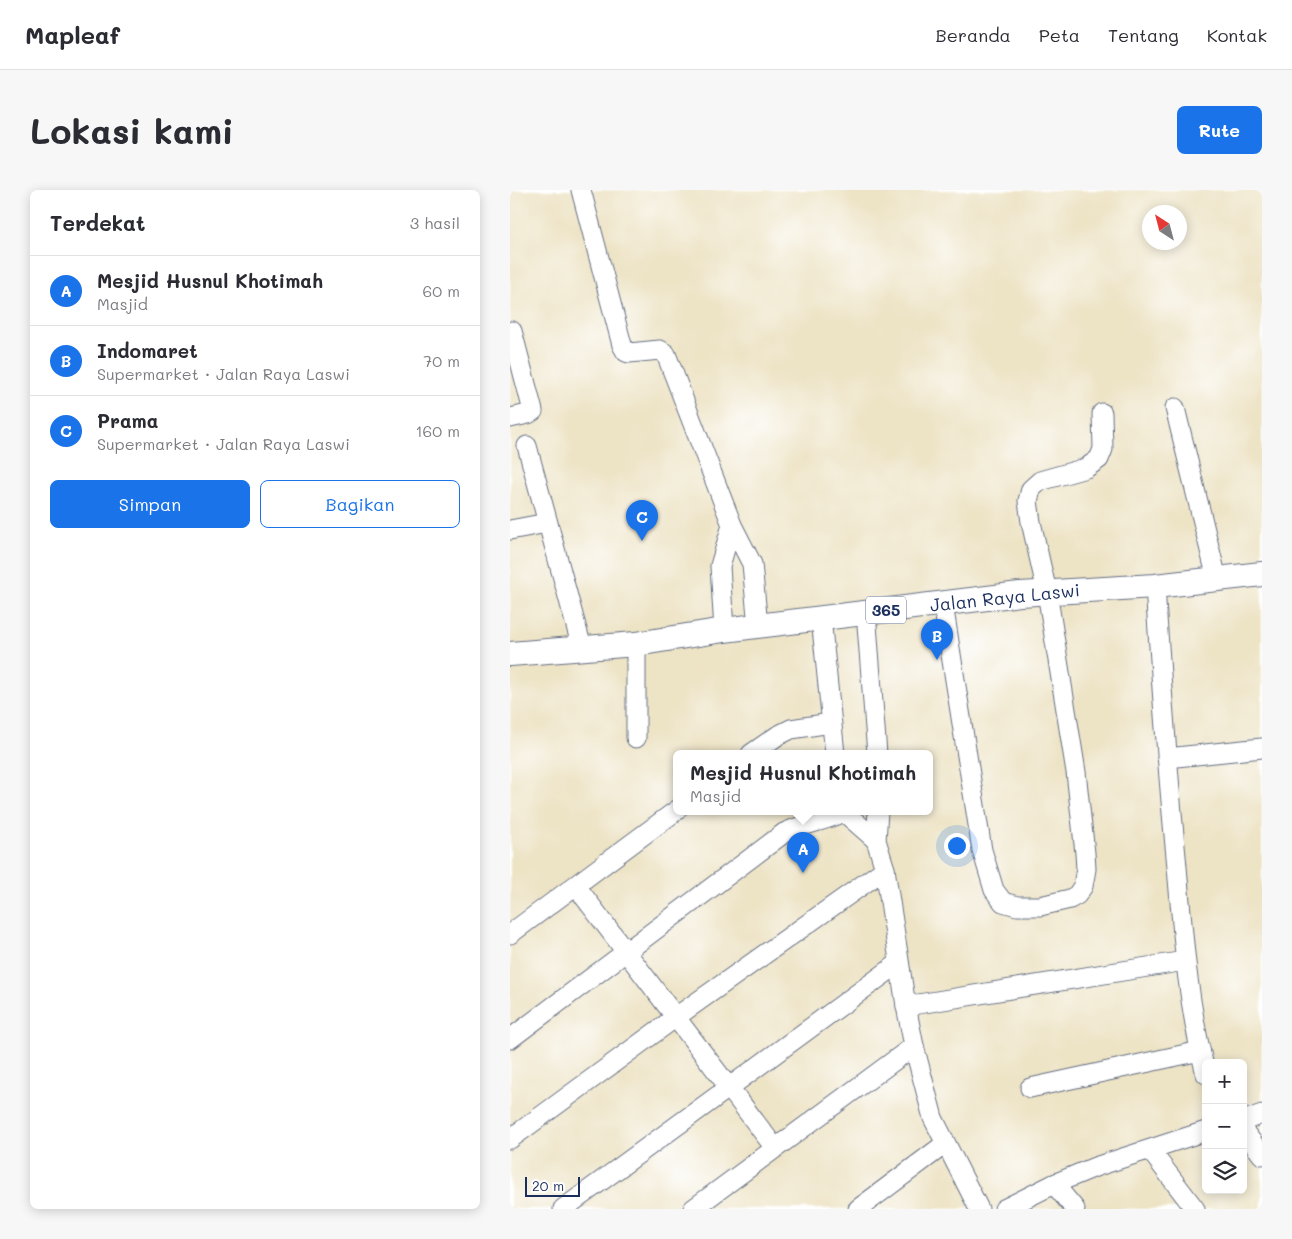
<!DOCTYPE html>
<html lang="id">
<meta charset="utf-8">
<style>
body{margin:0;font-family:Mali,sans-serif;background:#f7f7f7;color:#2b2b33}
.controls{position:absolute;right:15px;bottom:15px;display:grid;overflow:hidden;border-radius:8px;box-shadow:0 2px 12px #0003}
.controls button{width:45px;height:45px;display:grid;place-items:center;padding:0;border:0;border-bottom:1px solid #e1e1e2;background:#fff;color:#2b2b33;font:25px sans-serif}
.compass{position:absolute;left:632px;top:15px;width:45px;height:45px;border-radius:50%;background:#fff;box-shadow:0 2px 12px #0003;rotate:324deg}
.scale{position:absolute;left:15px;bottom:12px;width:55px;box-sizing:border-box;padding-left:5px;border:2px solid #1b2f5e;border-top:0;font-size:14px;line-height:18px;white-space:nowrap;color:#1b2f5e;-webkit-text-stroke:4px #fff;paint-order:stroke}
.you{position:absolute;left:446px;top:655px;width:18px;height:18px;margin:-12px;border:4px solid #fff;border-radius:50%;background:#1a73e8;box-shadow:0 0 0 8px #1a73e833}
.badge{display:grid;place-items:center;width:32px;height:32px;border-radius:50%;background:#1a73e8;color:#fff;font-size:16px;font-weight:700}
.pin{position:absolute;translate:-50% -41px;filter:drop-shadow(0 1px 2px #0008)}
.pin::after{content:'';position:absolute;top:26px;width:18px;height:15px;background:inherit;clip-path:polygon(0 0,100% 0,50% 100%)}
.popup{position:absolute;left:163px;top:560px;width:260px;height:65px;box-sizing:border-box;display:grid;place-content:center;border-radius:8px;background:#fff;filter:drop-shadow(0 1px 4px #0005);font-size:16px;white-space:nowrap;color:#7c7c81}
.popup b{font-size:19px;color:#2b2b33}
.popup::after{content:'';position:absolute;left:50%;top:100%;margin-left:-10px;border:10px solid transparent;border-top-color:#fff}
.list{margin:0;padding:0;list-style:none}
h2{display:flex;justify-content:space-between;align-items:center;height:65px;margin:0;padding:0 20px;font-size:21px}
h2 small{font-size:16px;font-weight:400;color:#7c7c81}
.list li{display:grid;grid-template-columns:32px 1fr auto;gap:15px;align-items:center;box-sizing:border-box;height:70px;padding:0 20px;border-top:1px solid #e1e1e2}
.list b{display:block;font-size:19px;white-space:nowrap}
.list p{margin:0;font-size:16px;white-space:nowrap;color:#7c7c81}
.list em{font-size:16px;font-style:normal;color:#7c7c81}
.actions{display:flex;gap:10px;padding:15px 20px}
.actions a{flex:1;padding:11px 0;border:1px solid #1a73e8;border-radius:8px;text-align:center;font-size:18px;color:#1a73e8}
.actions .main{background:#1a73e8;color:#fff}
.icon{flex:none;width:28px;height:28px;fill:none;stroke:currentColor;stroke-width:2;stroke-linecap:round;stroke-linejoin:round}
.map{position:relative;flex:none;width:752px;height:1019px;overflow:hidden;border-radius:8px}
header{display:flex;align-items:center;gap:30px;box-sizing:border-box;height:70px;padding:0 25px;background:#fff;border-bottom:1px solid #e1e1e2}
header strong{font-size:24px}
nav{display:flex;gap:28px;margin-inline-start:auto;font-size:18px}
.intro{display:flex;align-items:center;justify-content:space-between;box-sizing:border-box;height:120px;padding:0 30px}
h1{margin:0;font-size:35px}
.button{padding:12px 22px;border-radius:8px;background:#1a73e8;color:#fff;font-size:18px;font-weight:700}
main{display:flex;gap:30px;padding:0 30px}
aside{flex:1;background:#fff;border-radius:8px;box-shadow:0 2px 12px #0003}
.map>svg:first-child{display:block}
.lines{fill:none;stroke-linecap:round;stroke-linejoin:round}
.minor-casing{stroke:#646e82;stroke-width:21}
.major-casing{stroke:#646e82;stroke-width:26}
.minor{stroke:#fff;stroke-width:19}
.major{stroke:#fff;stroke-width:24}
.labels{text-anchor:middle;stroke-width:4;stroke-linejoin:round;paint-order:stroke}
.shield{fill:#fff;stroke:#5f6d8e;stroke-width:1}
.shield-label{font-size:16px;font-weight:bold;fill:#1b2f5e}
.street-label{font-size:18px;fill:#1b2f5e;stroke:#fff}
</style>
<header>
<strong>Mapleaf</strong>
<nav><a>Beranda</a><a>Peta</a><a>Tentang</a><a>Kontak</a></nav>
</header>
<div class="intro"><h1>Lokasi kami</h1><a class="button">Rute</a></div>
<main>
<aside>
<h2>Terdekat<small>3 hasil</small></h2>
<ul class="list">
<li><span class="badge">A</span><div><b>Mesjid Husnul Khotimah</b><p>Masjid</p></div><em>60 m</em></li>
<li><span class="badge">B</span><div><b>Indomaret</b><p>Supermarket · Jalan Raya Laswi</p></div><em>70 m</em></li>
<li><span class="badge">C</span><div><b>Prama</b><p>Supermarket · Jalan Raya Laswi</p></div><em>160 m</em></li>
</ul>
<div class="actions"><a class="main">Simpan</a><a>Bagikan</a></div>
</aside>
<div class="map">
<svg width="752" height="1019" viewBox="0 0 752 1019">
<rect width="100%" height="100%" fill="#fff"/>
<filter id="ink" filterUnits="userSpaceOnUse"><feTurbulence type="fractalNoise" baseFrequency=".02" numOctaves="2"/><feDisplacementMap in="SourceGraphic" scale="10" xChannelSelector="R" yChannelSelector="G"/><feConvolveMatrix kernelMatrix="1 2 1 2 8 2 1 2 1" color-interpolation-filters="sRGB"/></filter>
<filter id="wash" filterUnits="userSpaceOnUse"><feTurbulence type="fractalNoise" baseFrequency=".0096" numOctaves="4" result="noise"/><feDisplacementMap in="SourceGraphic" scale="20" xChannelSelector="R" yChannelSelector="G"/><feGaussianBlur stdDeviation="1.12" result="paint"/><feColorMatrix in="noise" values="0 0 0 0 0 0 0 0 0 0 0 0 0 0 0 0 0 1.4 0 .05"/><feComposite in="paint" operator="in"/></filter>
<g filter="url(#wash)">
<rect width="100%" height="100%" fill="#ede3c5"/>
</g>
<g filter="url(#ink)">
<g class="lines">
<defs>
<g id="minor">
<path d="M 71,0 L 112,155 L 116,162 L 119,163 L 150,160 L 156,164 L 222,335 L 242,374 L 248,436"/>
<path d="M 665,218 L 707,389"/>
<path d="M 0,228 L 18,224 L 23,221 L 2,141"/>
<path d="M 17,256 L 72,458"/>
<path d="M 0,340 L 37,333"/>
<path d="M 645,396 C 651,490 658,584 667,677 C 673,747 678,816 696,884"/>
<path d="M 433,414 L 472,660 L 484,700 L 493,712 L 507,716 L 530,716 L 560,709 L 567,705 L 573,696 L 576,679 L 575,663 L 566,582 L 537,402 L 521,332 L 518,311 L 521,299 L 530,291 L 576,278 L 589,269 L 593,259 L 592,223"/>
<path d="M 356,422 L 367,564"/>
<path d="M 311,428 L 325,564"/>
<path d="M 214,440 L 210,376 L 222,335"/>
<path d="M 126,548 L 126,454"/>
<path d="M 241,564 L 267,546 L 281,539 L 321,533"/>
<path d="M 657,568 L 752,558"/>
<path d="M 334,622 L 366,650"/>
<path d="M 66,696 L 265,958"/>
<path d="M 0,744 L 167,620"/>
<path d="M 396,816 L 675,771"/>
<path d="M 0,849 L 274,643 C 294,633 314,632 333,622"/>
<path d="M 404,856 L 423,928 L 469,1019"/>
<path d="M 520,898 L 690,861"/>
<path d="M 733,931 L 752,924"/>
<path d="M 733,940 L 752,965"/>
<path d="M 0,949 L 166,827 L 375,679"/>
<path d="M 640,960 L 685,1019"/>
<path d="M 544,994 L 565,1019"/>
<path d="M 53,1019 L 389,773"/>
<path d="M 183,1019 L 404,856 L 396,816 L 375,679 L 366,650 L 368,622"/>
<path d="M 348,1019 L 435,954"/>
<path d="M 494,1019 L 544,994 L 585,977 L 696,941"/>
</g>
<path id="major" d="M 0,464 L 126,454 L 214,440 L 510,404 L 645,396 L 752,384"/>
</defs>
<use href="#minor" class="minor-casing"/>
<use href="#major" class="major-casing"/>
<use href="#minor" class="minor"/>
<use href="#major" class="major"/>
</g>
</g>
<g class="labels">
<rect class="shield" x="356" y="406.5" width="40" height="27" rx="4"/>
<g class="shield-label">
<text x="376" y="426">365</text>
</g>
<g class="street-label">
<text transform="translate(495 408) rotate(-6)" y="6">Jalan Raya Laswi</text>
</g>
</g>
</svg>
<div class="controls">
<button>+</button>
<button>−</button>
<button><svg class="icon" aria-label="layers" viewBox="0 0 24 24"><path d="M12 4l9 5-9 5-9-5zM3 14l9 5 9-5"/></svg></button>
</div>
<svg class="compass" viewBox="-18 -18 36 36"><path d="M0-13l5 13h-10z" fill="#e53935"/><path d="M0 13l5-13h-10z" fill="#7c7c81"/></svg>
<div class="scale">20 m</div>
<div class="you"></div>
<div class="pin badge" style="left:293px;top:683px">A</div>
<div class="popup"><b>Mesjid Husnul Khotimah</b>Masjid</div>
<div class="pin badge" style="left:427px;top:470px">B</div>
<div class="pin badge" style="left:132px;top:351px">C</div>
</div>
</main>
